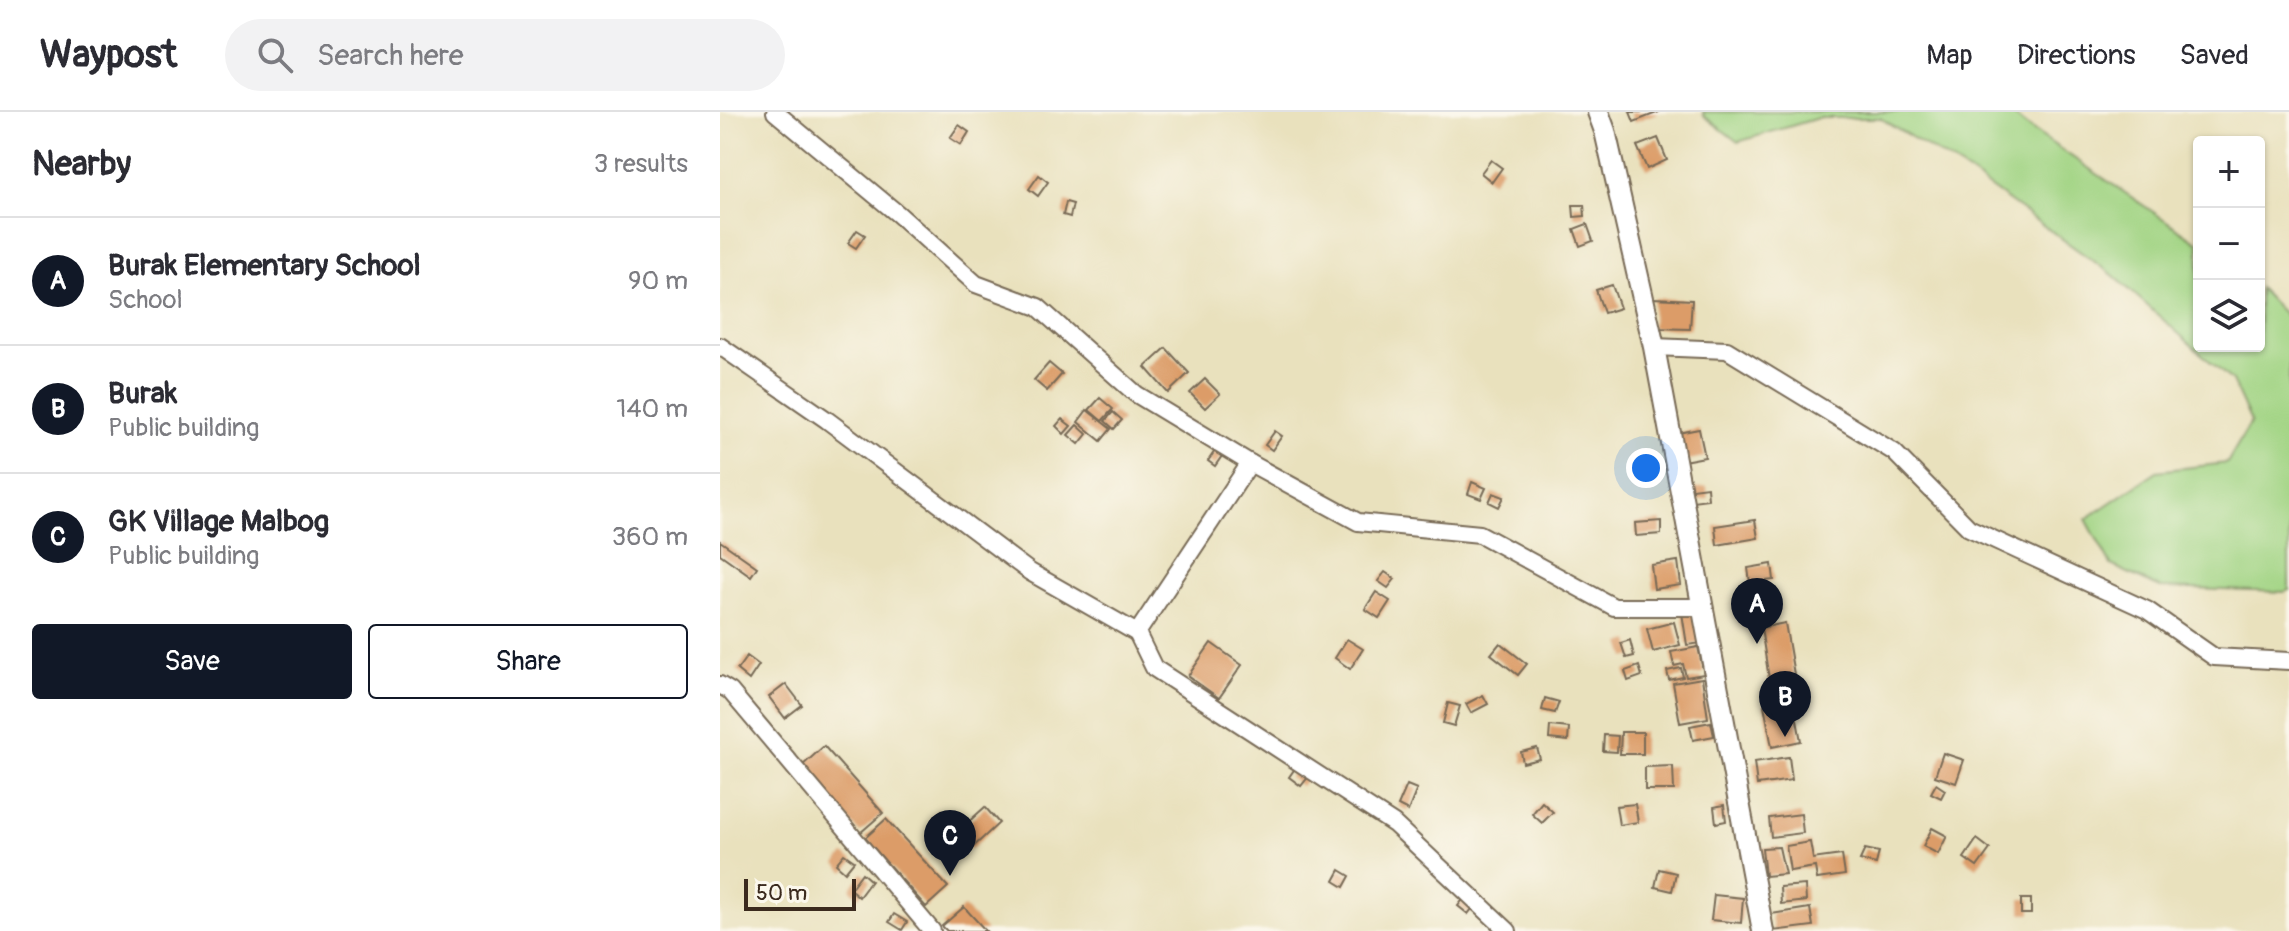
<!DOCTYPE html>
<meta charset="utf-8">
<style>
body{margin:0;font-family:Pangolin,sans-serif;background:#f2f2f3;color:#2b2b33}
.controls{position:absolute;right:24px;top:24px;display:grid;overflow:hidden;border-radius:8px;box-shadow:0 2px 6px #0004}
.controls button{width:72px;height:72px;display:grid;place-items:center;padding:0;border:0;border-bottom:2px solid #e1e1e2;background:#fff;color:#2b2b33;font:40px sans-serif}
.scale{position:absolute;left:24px;bottom:20px;width:112px;box-sizing:border-box;padding-left:8px;border:4px solid #3b2a1e;border-top:0;font-size:22px;line-height:28px;white-space:nowrap;color:#3b2a1e;-webkit-text-stroke:6px #fbf7ec;paint-order:stroke}
.you{position:absolute;left:926px;top:356px;width:28px;height:28px;margin:-20px;border:6px solid #fff;border-radius:50%;background:#1a73e8;box-shadow:0 0 0 12px #1a73e833}
.badge{display:grid;place-items:center;width:52px;height:52px;border-radius:50%;background:#111827;color:#fff;font-size:26px;font-weight:700}
.pin{position:absolute;translate:-50% -66px;filter:drop-shadow(0 2px 4px #0008)}
.pin::after{content:'';position:absolute;top:42px;width:28px;height:24px;background:inherit;clip-path:polygon(0 0,100% 0,50% 100%)}
.list{margin:0;padding:0;list-style:none}
h2{display:flex;justify-content:space-between;align-items:center;height:104px;margin:0;padding:0 32px;font-size:34px}
h2 small{font-size:26px;font-weight:400;color:#7c7c81}
.list li{display:grid;grid-template-columns:52px 1fr auto;gap:24px;align-items:center;box-sizing:border-box;height:128px;padding:0 32px;border-top:2px solid #e1e1e2}
.list b{display:block;font-size:30px;white-space:nowrap}
.list p{margin:0;font-size:26px;white-space:nowrap;color:#7c7c81}
.list em{font-size:26px;font-style:normal;color:#7c7c81}
.actions{display:flex;gap:16px;padding:24px 32px}
.actions a{flex:1;padding:18px 0;border:2px solid #111827;border-radius:8px;text-align:center;font-size:28px;color:#111827}
.actions .main{background:#111827;color:#fff}
.icon{flex:none;width:44px;height:44px;fill:none;stroke:currentColor;stroke-width:2;stroke-linecap:round;stroke-linejoin:round}
.map{position:relative;flex:none;width:1569px;height:819px;overflow:hidden}
header{display:flex;align-items:center;gap:48px;box-sizing:border-box;height:112px;padding:0 40px;background:#fff;border-bottom:2px solid #e1e1e2}
header strong{font-size:38px}
nav{display:flex;gap:44px;margin-inline-start:auto;font-size:28px}
.search{width:560px;height:72px;background:#f2f2f3;display:flex;align-items:center;gap:20px;box-sizing:border-box;padding:0 28px;border-radius:44px;color:#7c7c81;font-size:30px}
main{display:flex}
aside{flex:1;background:#fff}
.map>svg:first-child{display:block}
.green{fill:#a2d484;stroke:#6e7f51;stroke-width:2}
.building{fill:#dc9c67}
.lines{fill:none;stroke-linecap:round;stroke-linejoin:round}
.minor-casing{stroke:#786a56;stroke-width:20}
.tertiary-casing{stroke:#786a56;stroke-width:24}
.minor{stroke:#fff;stroke-width:16}
.tertiary{stroke:#fff;stroke-width:20}
</style>
<header>
<strong>Waypost</strong>
<div class="search"><svg class="icon" aria-label="search" viewBox="0 0 24 24"><circle cx="10" cy="10" r="6"/><path d="M15 15l6 6"/></svg>Search here</div>
<nav><a>Map</a><a>Directions</a><a>Saved</a></nav>
</header>
<main>
<aside>
<h2>Nearby<small>3 results</small></h2>
<ul class="list">
<li><span class="badge">A</span><div><b>Burak Elementary School</b><p>School</p></div><em>90 m</em></li>
<li><span class="badge">B</span><div><b>Burak</b><p>Public building</p></div><em>140 m</em></li>
<li><span class="badge">C</span><div><b>GK Village Malbog</b><p>Public building</p></div><em>360 m</em></li>
</ul>
<div class="actions"><a class="main">Save</a><a>Share</a></div>
</aside>
<div class="map">
<svg width="1569" height="819" viewBox="0 0 1569 819">
<rect width="100%" height="100%" fill="#fbf7ec"/>
<filter id="ink" filterUnits="userSpaceOnUse"><feTurbulence type="fractalNoise" baseFrequency=".0125" numOctaves="2"/><feDisplacementMap in="SourceGraphic" scale="16" xChannelSelector="R" yChannelSelector="G"/><feConvolveMatrix kernelMatrix="1 2 1 2 8 2 1 2 1" color-interpolation-filters="sRGB"/></filter>
<filter id="wash" filterUnits="userSpaceOnUse"><feTurbulence type="fractalNoise" baseFrequency=".006" numOctaves="4" result="noise"/><feDisplacementMap in="SourceGraphic" scale="32" xChannelSelector="R" yChannelSelector="G"/><feGaussianBlur stdDeviation="1.8" result="paint"/><feColorMatrix in="noise" values="0 0 0 0 0 0 0 0 0 0 0 0 0 0 0 0 0 1.4 0 .05"/><feComposite in="paint" operator="in"/></filter>
<g filter="url(#wash)">
<rect width="100%" height="100%" fill="#e9e1bd"/>
<path class="green" d="M 983,0 L 1290,0 L 1305,13 L 1479,131 L 1479,234 L 1539,234 L 1539,176 L 1569,207 L 1569,478 L 1564,480 L 1440,476 L 1391,453 L 1366,407 L 1437,359 L 1507,351 L 1531,310 L 1512,269 L 1393,163 L 1245,58 L 1160,6 L 1098,6 L 1018,30 L 984,4 Z"/>
<g id="blocks">
<g class="building">
<path d="M 910,0 L 939,0 L 914,10 Z"/>
<path d="M 239,13 L 249,20 L 241,33 L 230,26 Z"/>
<path d="M 938,26 L 947,48 L 927,57 L 917,34 Z"/>
<path d="M 771,48 L 782,56 L 772,70 L 761,61 Z"/>
<path d="M 319,63 L 328,70 L 318,84 L 309,77 Z"/>
<path d="M 346,90 L 353,92 L 350,105 L 343,103 Z"/>
<path d="M 853,93 L 864,93 L 865,104 L 854,105 Z"/>
<path d="M 867,112 L 873,129 L 860,134 L 854,117 Z"/>
<path d="M 137,118 L 145,123 L 136,136 L 128,131 Z"/>
<path d="M 892,173 L 900,196 L 884,201 L 876,178 Z"/>
<path d="M 933,186 L 972,188 L 970,217 L 932,216 Z"/>
<path d="M 446,236 L 469,261 L 448,281 L 425,255 Z"/>
<path d="M 329,251 L 342,262 L 327,279 L 314,268 Z"/>
<path d="M 485,267 L 500,282 L 485,296 L 470,281 Z"/>
<path d="M 380,286 L 393,297 L 382,309 L 369,298 Z"/>
<path d="M 367,298 L 391,317 L 381,329 L 358,310 Z"/>
<path d="M 393,300 L 402,308 L 394,317 L 385,309 Z"/>
<path d="M 342,307 L 351,314 L 344,322 L 336,314 Z"/>
<path d="M 357,313 L 367,322 L 359,332 L 348,323 Z"/>
<path d="M 979,317 L 985,345 L 963,349 L 958,321 Z"/>
<path d="M 555,319 L 562,324 L 552,338 L 545,333 Z"/>
<path d="M 497,336 L 504,341 L 495,354 L 488,349 Z"/>
<path d="M 752,370 L 766,376 L 761,387 L 748,382 Z"/>
<path d="M 987,375 L 988,387 L 973,389 L 971,377 Z"/>
<path d="M 773,381 L 784,385 L 779,395 L 769,390 Z"/>
<path d="M 1035,408 L 1038,426 L 997,433 L 995,414 Z"/>
<path d="M 941,409 L 941,422 L 916,424 L 915,411 Z"/>
<path d="M 0,429 L 37,455 L 31,464 L 0,442 Z"/>
<path d="M 958,449 L 961,473 L 934,477 L 931,453 Z"/>
<path d="M 1052,452 L 1054,468 L 1030,471 L 1028,456 Z"/>
<path d="M 665,460 L 675,467 L 668,476 L 658,469 Z"/>
<path d="M 656,480 L 670,489 L 659,506 L 645,497 Z"/>
<path d="M 977,499 L 983,531 L 967,533 L 962,501 Z"/>
<path d="M 954,510 L 960,533 L 933,540 L 927,517 Z"/>
<path d="M 1065,511 L 1075,568 L 1050,573 L 1041,516 Z"/>
<path d="M 627,527 L 643,537 L 630,557 L 615,546 Z"/>
<path d="M 910,528 L 914,544 L 906,546 L 901,531 Z"/>
<path d="M 491,531 L 522,553 L 499,586 L 468,564 Z"/>
<path d="M 780,531 L 807,552 L 798,563 L 771,542 Z"/>
<path d="M 978,535 L 984,562 L 966,565 L 963,552 L 954,554 L 951,540 Z"/>
<path d="M 27,544 L 39,553 L 29,568 L 17,558 Z"/>
<path d="M 919,554 L 922,564 L 908,569 L 905,559 Z"/>
<path d="M 961,556 L 963,565 L 949,568 L 947,559 Z"/>
<path d="M 982,566 L 988,606 L 960,611 L 953,571 Z"/>
<path d="M 66,572 L 82,593 L 65,606 L 49,585 Z"/>
<path d="M 763,583 L 768,592 L 751,601 L 746,592 Z"/>
<path d="M 825,586 L 839,590 L 835,601 L 822,598 Z"/>
<path d="M 1073,587 L 1081,629 L 1052,635 L 1044,593 Z"/>
<path d="M 728,591 L 740,594 L 734,614 L 723,611 Z"/>
<path d="M 991,610 L 994,624 L 973,628 L 970,614 Z"/>
<path d="M 830,614 L 849,616 L 848,629 L 829,627 Z"/>
<path d="M 901,620 L 923,620 L 923,642 L 900,642 Z"/>
<path d="M 884,623 L 898,624 L 897,640 L 883,639 Z"/>
<path d="M 104,634 L 163,701 L 140,721 L 82,654 Z"/>
<path d="M 817,636 L 820,647 L 803,651 L 801,640 Z"/>
<path d="M 1223,641 L 1244,648 L 1236,671 L 1215,664 Z"/>
<path d="M 1069,645 L 1072,668 L 1037,673 L 1034,650 Z"/>
<path d="M 953,654 L 954,678 L 925,678 L 925,655 Z"/>
<path d="M 576,655 L 589,664 L 581,674 L 569,665 Z"/>
<path d="M 1216,672 L 1225,678 L 1221,686 L 1211,681 Z"/>
<path d="M 687,673 L 697,677 L 688,699 L 678,694 Z"/>
<path d="M 822,690 L 833,700 L 822,711 L 812,702 Z"/>
<path d="M 915,692 L 918,710 L 899,713 L 896,694 Z"/>
<path d="M 1004,693 L 1006,709 L 996,711 L 994,695 Z"/>
<path d="M 265,695 L 279,711 L 251,737 L 236,721 Z"/>
<path d="M 222,698 L 230,705 L 223,712 L 215,705 Z"/>
<path d="M 1081,702 L 1083,721 L 1051,725 L 1049,706 Z"/>
<path d="M 166,707 L 228,775 L 206,795 L 145,726 Z"/>
<path d="M 1212,716 L 1227,724 L 1218,742 L 1203,734 Z"/>
<path d="M 1257,727 L 1270,737 L 1257,755 L 1244,746 Z"/>
<path d="M 1090,730 L 1093,747 L 1122,743 L 1125,763 L 1097,767 L 1095,755 L 1070,759 L 1066,734 Z"/>
<path d="M 1059,735 L 1065,762 L 1045,764 L 1042,736 Z"/>
<path d="M 1145,737 L 1159,740 L 1156,752 L 1140,748 Z"/>
<path d="M 124,742 L 134,749 L 125,760 L 116,752 Z"/>
<path d="M 939,757 L 956,761 L 952,779 L 935,775 Z"/>
<path d="M 620,758 L 630,764 L 624,775 L 614,769 Z"/>
<path d="M 142,761 L 151,769 L 139,785 L 130,777 Z"/>
<path d="M 1085,773 L 1086,789 L 1061,792 L 1060,775 Z"/>
<path d="M 994,783 L 1023,786 L 1021,811 L 991,808 Z"/>
<path d="M 745,785 L 755,793 L 748,802 L 738,794 Z"/>
<rect x="1301" y="787" width="10" height="15"/>
<path d="M 244,795 L 266,819 L 227,819 L 222,814 Z"/>
<path d="M 1090,796 L 1093,814 L 1053,819 L 1051,802 Z"/>
<path d="M 174,802 L 187,810 L 182,818 L 169,810 Z"/>
</g>
</g>
</g>
<g filter="url(#ink)">
<use href="#blocks" fill-opacity="0" stroke="#786a56" stroke-width="2"/>
<g class="lines">
<defs>
<g id="minor">
<path d="M 55,0 L 178,102 L 256,172 L 318,195 L 416,282 L 530,351 L 638,410 L 760,422 L 894,495 L 983,495"/>
<path d="M 0,234 L 107,308 L 310,460 L 417,521 L 530,351"/>
<path d="M 934,235 L 1007,238 L 1174,340 L 1249,416 L 1427,498 L 1494,545 L 1569,549"/>
<path d="M 417,521 L 434,556 L 674,712 L 788,819"/>
<path d="M 0,573 L 10,579 L 212,819"/>
</g>
<path id="tertiary" d="M 878,0 L 885,19 L 934,235 L 1043,819"/>
</defs>
<use href="#minor" class="minor-casing"/>
<use href="#tertiary" class="tertiary-casing"/>
<use href="#minor" class="minor"/>
<use href="#tertiary" class="tertiary"/>
</g>
</g>
</svg>
<div class="controls">
<button>+</button>
<button>−</button>
<button><svg class="icon" aria-label="layers" viewBox="0 0 24 24"><path d="M12 4l9 5-9 5-9-5zM3 14l9 5 9-5"/></svg></button>
</div>
<div class="scale">50 m</div>
<div class="you"></div>
<div class="pin badge" style="left:1037px;top:532px">A</div>
<div class="pin badge" style="left:1065px;top:625px">B</div>
<div class="pin badge" style="left:230px;top:764px">C</div>
</div>
</main>
